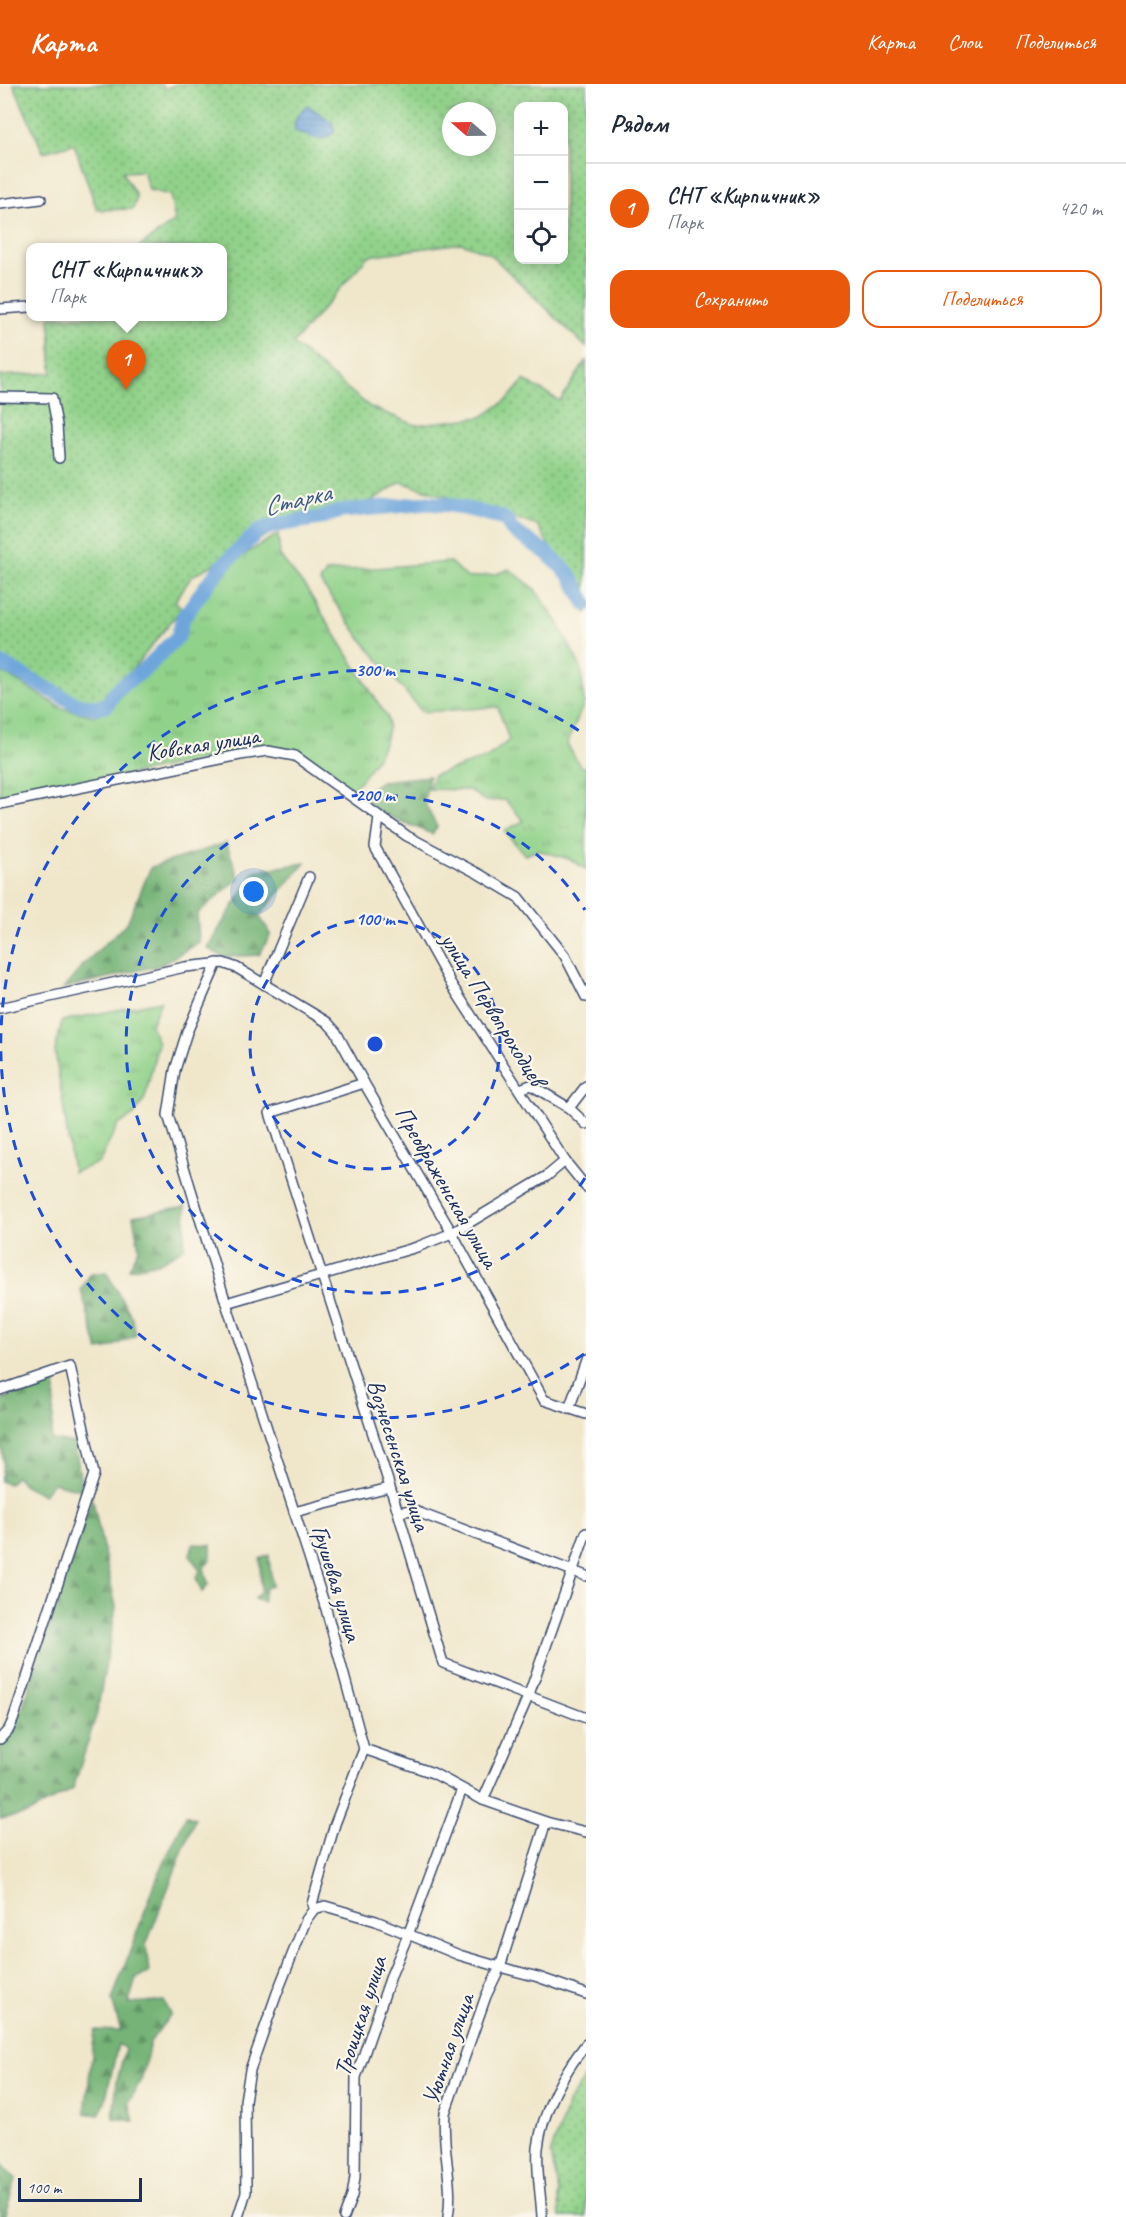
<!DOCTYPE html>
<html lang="ru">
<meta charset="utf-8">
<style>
body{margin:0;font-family:Caveat,sans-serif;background:#f6f6f7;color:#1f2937}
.controls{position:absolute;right:18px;top:18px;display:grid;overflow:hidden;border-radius:12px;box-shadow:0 3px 15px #0003}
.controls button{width:54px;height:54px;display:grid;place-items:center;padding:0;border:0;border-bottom:2px solid #e0e1e3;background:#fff;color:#1f2937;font:30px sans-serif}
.compass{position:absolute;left:442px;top:18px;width:54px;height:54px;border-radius:50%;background:#fff;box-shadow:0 3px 15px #0003;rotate:290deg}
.scale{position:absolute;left:18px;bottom:15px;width:124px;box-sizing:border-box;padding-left:6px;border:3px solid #1b2f5e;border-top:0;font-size:16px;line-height:21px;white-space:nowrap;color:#1b2f5e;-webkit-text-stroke:4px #fbf7ec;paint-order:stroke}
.you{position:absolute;left:254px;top:808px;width:21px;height:21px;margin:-15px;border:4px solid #fff;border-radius:50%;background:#1a73e8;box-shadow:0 0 0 9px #1a73e833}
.badge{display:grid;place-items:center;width:39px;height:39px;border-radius:50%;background:#ea580c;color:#fff;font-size:20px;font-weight:700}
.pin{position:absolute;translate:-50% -50px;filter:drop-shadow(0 2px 3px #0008)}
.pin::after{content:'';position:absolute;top:32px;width:21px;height:18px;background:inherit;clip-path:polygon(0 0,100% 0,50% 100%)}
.popup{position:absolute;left:26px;top:159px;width:201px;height:78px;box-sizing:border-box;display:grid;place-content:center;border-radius:12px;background:#fff;filter:drop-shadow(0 2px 4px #0005);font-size:20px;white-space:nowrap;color:#747a83}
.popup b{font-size:22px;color:#1f2937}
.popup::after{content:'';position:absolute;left:50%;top:100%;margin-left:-12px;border:12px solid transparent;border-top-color:#fff}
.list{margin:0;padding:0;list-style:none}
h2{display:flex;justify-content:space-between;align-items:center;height:78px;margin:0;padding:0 24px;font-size:26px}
h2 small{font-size:20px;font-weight:400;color:#747a83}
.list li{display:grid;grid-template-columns:39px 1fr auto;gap:18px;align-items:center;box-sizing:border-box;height:90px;padding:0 24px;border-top:2px solid #e0e1e3}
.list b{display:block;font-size:22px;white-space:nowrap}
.list p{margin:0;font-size:20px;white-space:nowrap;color:#747a83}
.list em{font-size:20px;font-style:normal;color:#747a83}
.actions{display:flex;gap:12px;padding:18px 24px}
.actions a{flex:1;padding:14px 0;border:2px solid #ea580c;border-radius:18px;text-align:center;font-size:21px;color:#ea580c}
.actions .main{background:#ea580c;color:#fff}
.icon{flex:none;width:33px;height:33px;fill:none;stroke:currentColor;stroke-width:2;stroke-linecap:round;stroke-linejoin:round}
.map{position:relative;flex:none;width:586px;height:2133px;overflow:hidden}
header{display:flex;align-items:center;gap:36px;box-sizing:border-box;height:84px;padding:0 30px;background:#ea580c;color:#fff}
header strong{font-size:28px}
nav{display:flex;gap:33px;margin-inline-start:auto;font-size:21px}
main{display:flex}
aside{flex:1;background:#fff}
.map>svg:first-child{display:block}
.grass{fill:url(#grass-tufts);stroke:#568074;stroke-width:1.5}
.forest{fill:url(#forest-firs);stroke:#48726a;stroke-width:1.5}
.garden{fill:url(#garden-dots);stroke:#568074;stroke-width:1.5;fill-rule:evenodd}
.water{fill:url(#water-rules);stroke:#446a9d;stroke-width:1.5}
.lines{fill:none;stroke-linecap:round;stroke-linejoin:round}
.river{stroke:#6ea6dc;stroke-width:15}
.minor-casing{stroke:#3b4b6e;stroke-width:12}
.minor{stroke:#fff;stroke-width:9}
.ring{fill:none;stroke:#1d4ed8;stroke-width:3;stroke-dasharray:10 8}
.labels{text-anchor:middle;stroke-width:4.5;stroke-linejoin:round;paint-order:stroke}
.street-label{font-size:24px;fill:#1b2f5e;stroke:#fbf7ec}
.water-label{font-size:26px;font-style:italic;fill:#38598a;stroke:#fbf7ec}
.centre{fill:#1d4ed8;stroke:#fbf7ec;stroke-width:3}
.ring-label{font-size:18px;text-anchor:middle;font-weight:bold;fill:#1d4ed8;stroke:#fbf7ec;stroke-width:4.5;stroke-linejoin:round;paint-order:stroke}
</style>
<header>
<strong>Карта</strong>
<nav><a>Карта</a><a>Слои</a><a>Поделиться</a></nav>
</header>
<main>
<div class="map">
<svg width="586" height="2133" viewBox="0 0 586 2133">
<defs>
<pattern id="grass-tufts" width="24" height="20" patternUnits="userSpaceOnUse" patternTransform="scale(1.5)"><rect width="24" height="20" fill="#91d28a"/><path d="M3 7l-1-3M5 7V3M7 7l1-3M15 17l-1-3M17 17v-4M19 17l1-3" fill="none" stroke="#76ab74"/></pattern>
<pattern id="forest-firs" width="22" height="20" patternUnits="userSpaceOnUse" patternTransform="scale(1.5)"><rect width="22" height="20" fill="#74b476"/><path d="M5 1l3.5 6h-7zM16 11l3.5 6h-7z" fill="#5e9364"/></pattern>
<pattern id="garden-dots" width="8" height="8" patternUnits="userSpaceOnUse" patternTransform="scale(1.5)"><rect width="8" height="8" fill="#91d28a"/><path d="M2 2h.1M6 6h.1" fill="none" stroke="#76ab74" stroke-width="1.8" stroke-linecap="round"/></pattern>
<pattern id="water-rules" width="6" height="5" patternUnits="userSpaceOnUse" patternTransform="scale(1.5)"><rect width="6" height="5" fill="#6ea6dc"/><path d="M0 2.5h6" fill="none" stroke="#5a88b6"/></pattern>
</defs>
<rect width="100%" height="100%" fill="#fbf7ec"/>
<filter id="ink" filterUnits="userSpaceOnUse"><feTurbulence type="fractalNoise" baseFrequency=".0167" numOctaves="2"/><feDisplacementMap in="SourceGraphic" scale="12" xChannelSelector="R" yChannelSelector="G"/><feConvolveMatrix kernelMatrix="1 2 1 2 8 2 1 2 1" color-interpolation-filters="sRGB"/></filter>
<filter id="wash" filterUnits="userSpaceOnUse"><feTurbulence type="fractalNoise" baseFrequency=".008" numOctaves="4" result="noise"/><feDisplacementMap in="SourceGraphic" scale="24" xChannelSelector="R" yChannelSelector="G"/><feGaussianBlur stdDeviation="1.35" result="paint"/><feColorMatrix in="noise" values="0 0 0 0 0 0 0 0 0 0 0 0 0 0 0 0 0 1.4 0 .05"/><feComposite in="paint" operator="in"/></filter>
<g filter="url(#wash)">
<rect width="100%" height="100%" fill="#f0e7cb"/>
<g class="grass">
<path d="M 278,450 L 280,472 L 306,504 L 387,633 C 393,660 367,688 351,708 L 297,670 L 267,663 L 0,716 L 0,587 L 62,624 L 94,632 L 115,618 L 157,576 L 182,556 L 187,536 L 232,478 Z"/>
<path d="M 450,478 L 468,494 L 496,490 L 509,485 L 534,504 L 557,537 L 581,584 L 584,619 L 567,660 L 580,682 L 586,684 L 586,785 L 569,775 L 538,766 L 525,771 L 504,747 L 524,737 L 505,716 L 485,717 L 469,706 L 428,705 L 434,691 L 487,674 L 509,656 L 498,623 L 422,628 L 362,556 L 320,498 L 326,488 Z"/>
<path d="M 161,917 L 151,941 L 158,959 L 145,1014 L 134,1031 L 118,1041 L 99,1079 L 73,1088 L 55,967 L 62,937 Z"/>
</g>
<g class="forest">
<path d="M 429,692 L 424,718 L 437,743 L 432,750 L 379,728 L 361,712 L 381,697 Z"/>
<path d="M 226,759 L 239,794 L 197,830 L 199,858 L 161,881 L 64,904 L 86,878 L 127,839 L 151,783 Z"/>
<path d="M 305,779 L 259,832 L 271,850 L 259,871 L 223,873 L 207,864 L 255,787 Z"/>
<path d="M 186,1122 L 184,1164 L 158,1179 L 129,1185 L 139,1164 L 133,1132 Z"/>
<path d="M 106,1188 L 132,1233 L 136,1251 L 107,1265 L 98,1266 L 81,1206 L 90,1190 Z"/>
<path d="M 56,1297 L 51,1356 L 75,1359 L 82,1406 L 52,1399 L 44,1411 L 24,1401 L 16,1392 L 9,1400 L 0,1397 L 4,1379 L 0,1354 L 0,1317 L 31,1302 Z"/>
<path d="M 92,1413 L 116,1523 L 97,1629 L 73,1705 L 27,1730 L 0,1735 L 0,1661 L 15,1647 Z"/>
<path d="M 193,1460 L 211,1461 L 211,1476 L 204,1483 L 208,1501 L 202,1508 L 196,1494 L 200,1487 L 190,1471 Z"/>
<path d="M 269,1471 L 272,1502 L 265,1504 L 263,1518 L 254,1515 L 261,1508 L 260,1475 Z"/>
<path d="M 186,1731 L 195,1735 L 146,1861 L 149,1889 L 136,1894 L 129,1919 L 164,1917 L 171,1930 L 150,1958 L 142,1994 L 129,2018 L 134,2037 L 113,2034 L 117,1997 L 125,1965 L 118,1960 L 105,2018 L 99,2031 L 85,2029 L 95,1946 L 121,1947 L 112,1916 L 157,1794 Z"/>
<path d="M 0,2078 L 16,2095 L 4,2133 L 0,2133 Z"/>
</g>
<g class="garden">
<path d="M 13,0 L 162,0 L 165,5 L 176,0 L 586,0 L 586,263 L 490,170 L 461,159 L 368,172 L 293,260 L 370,323 L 416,341 L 482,333 L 508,315 L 524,296 L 560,317 L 586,277 L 586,528 L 538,442 L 401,398 L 357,426 L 282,443 L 192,492 L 175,517 L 182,524 L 133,585 L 140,588 L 121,600 L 107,621 L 96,623 L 76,620 L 0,579 L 0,292 L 52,289 L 50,233 L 222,232 L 222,164 L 139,163 L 175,137 L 170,111 L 149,106 L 143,87 L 122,88 L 137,113 L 133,125 L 97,126 L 74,60 L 43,68 ZM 518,22 L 564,22 L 564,176 L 518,176 ZM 451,27 L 487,27 L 487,63 L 451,63 Z"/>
<path d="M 586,1992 L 586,2133 L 560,2133 L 558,2100 L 550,2070 L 570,2015 Z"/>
</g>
<path class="water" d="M 307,21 L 332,38 L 335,47 C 324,61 309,52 295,47 C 293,35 298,30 307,21 Z"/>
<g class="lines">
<path class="river" d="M 0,579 L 76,620 L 96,623 L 107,621 C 119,599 123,602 140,589 C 154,578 164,564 178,553 L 183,534 L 206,502 L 225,479 L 260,446 L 276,441 L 320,434 L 341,427 L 428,419 L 451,421 L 501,433 L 507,437 L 512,446 L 547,469 L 570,491 L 586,520"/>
</g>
</g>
<g filter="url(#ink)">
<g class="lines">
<defs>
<g id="minor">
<path d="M 0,120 L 41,115"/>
<path d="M 0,225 L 30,223"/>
<path d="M 0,313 L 52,314 L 57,341 L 59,374"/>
<path d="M 0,720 L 240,671 L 268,667 L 295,672 L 407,752 L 479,790 L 518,813 L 565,872 L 586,913"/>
<path d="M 379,734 L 375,763 L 451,900 L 565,1077 L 586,1103"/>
<path d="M 217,879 L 187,948 L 175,986 L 168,1031 L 226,1219 L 326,1525 L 364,1665 L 335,1740 L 312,1820 L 314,1825 L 306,1836 L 277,1909 L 250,1986 L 245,2017 L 246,2108 L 238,2133"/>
<path d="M 264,900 L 309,793"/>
<path d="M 0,924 L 185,883 L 223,879 L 237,884 L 327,938 L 336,948 L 364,999 L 452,1149 L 544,1316 L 586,1330"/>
<path d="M 364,999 L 270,1029 L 398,1428 L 443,1579 L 586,1634"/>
<path d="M 520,1005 L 531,1001 L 569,1024 L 586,1040"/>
<path d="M 569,1024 L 586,1002"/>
<path d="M 226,1219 L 417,1163 L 452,1149 L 547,1092 L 565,1077"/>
<path d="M 0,1306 L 70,1282 L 94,1390 L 13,1636 L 9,1645 L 0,1655"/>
<path d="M 569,1325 L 586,1277"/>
<path d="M 294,1428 L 389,1404"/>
<path d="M 398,1428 L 412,1426 L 586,1492"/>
<path d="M 364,1665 L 433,1689 L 483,1716 L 546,1738 L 586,1748"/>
<path d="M 483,1716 L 528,1613 L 586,1449"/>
<path d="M 546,1738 L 500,1883 L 538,1893 L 586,1910"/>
<path d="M 314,1825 L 325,1822 L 376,1837 L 459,1871 L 500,1883 L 486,1912 L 445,2029 C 441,2063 454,2099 448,2133"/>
<path d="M 344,2133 L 352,2112 L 355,2093 L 356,1993 L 392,1889 L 408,1851 L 462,1705"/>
<path d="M 542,2133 C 541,2110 536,2087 538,2064 C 542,2027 564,1988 586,1960"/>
</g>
</defs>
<use href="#minor" class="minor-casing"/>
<use href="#minor" class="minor"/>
</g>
</g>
<g class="ring">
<circle cx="375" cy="960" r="125"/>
<path d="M585 1094A249 249 0 1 1 585 826"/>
<path d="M584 1270A374 374 0 1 1 584 650"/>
</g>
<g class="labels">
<g class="street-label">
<text transform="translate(203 660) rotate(-9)" y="8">Ковская улица</text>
<text transform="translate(493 925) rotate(58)" y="8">улица Первопроходцев</text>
<text transform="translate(447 1103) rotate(60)" y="8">Преображенская улица</text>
<text transform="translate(399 1371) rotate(72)" y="8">Вознесенская улица</text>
<text transform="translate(337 1499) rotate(73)" y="8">Грушевая улица</text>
<text transform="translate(360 1932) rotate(-72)" y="8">Троицкая улица</text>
<text transform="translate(448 1965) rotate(-71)" y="8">Уютная улица</text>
</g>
<g class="water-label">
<text transform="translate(297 415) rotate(-13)" y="9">Старка</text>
</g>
</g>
<circle cx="375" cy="960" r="9" class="centre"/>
<g class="ring-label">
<text x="375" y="592">300 m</text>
<text x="375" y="717">200 m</text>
<text x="375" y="841">100 m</text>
</g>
</svg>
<div class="controls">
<button>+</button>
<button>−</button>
<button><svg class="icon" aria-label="locate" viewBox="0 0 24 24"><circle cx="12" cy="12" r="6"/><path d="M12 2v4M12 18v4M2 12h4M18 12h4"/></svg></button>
</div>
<svg class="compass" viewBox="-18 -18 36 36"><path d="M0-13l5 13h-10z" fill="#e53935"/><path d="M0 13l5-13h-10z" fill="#747a83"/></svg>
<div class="scale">100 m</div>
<div class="you"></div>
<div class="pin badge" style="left:126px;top:306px">1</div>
<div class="popup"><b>СНТ «Кирпичник»</b>Парк</div>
</div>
<aside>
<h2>Рядом<small></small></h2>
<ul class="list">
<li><span class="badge">1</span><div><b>СНТ «Кирпичник»</b><p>Парк</p></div><em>420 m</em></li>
</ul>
<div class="actions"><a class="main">Сохранить</a><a>Поделиться</a></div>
</aside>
</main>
